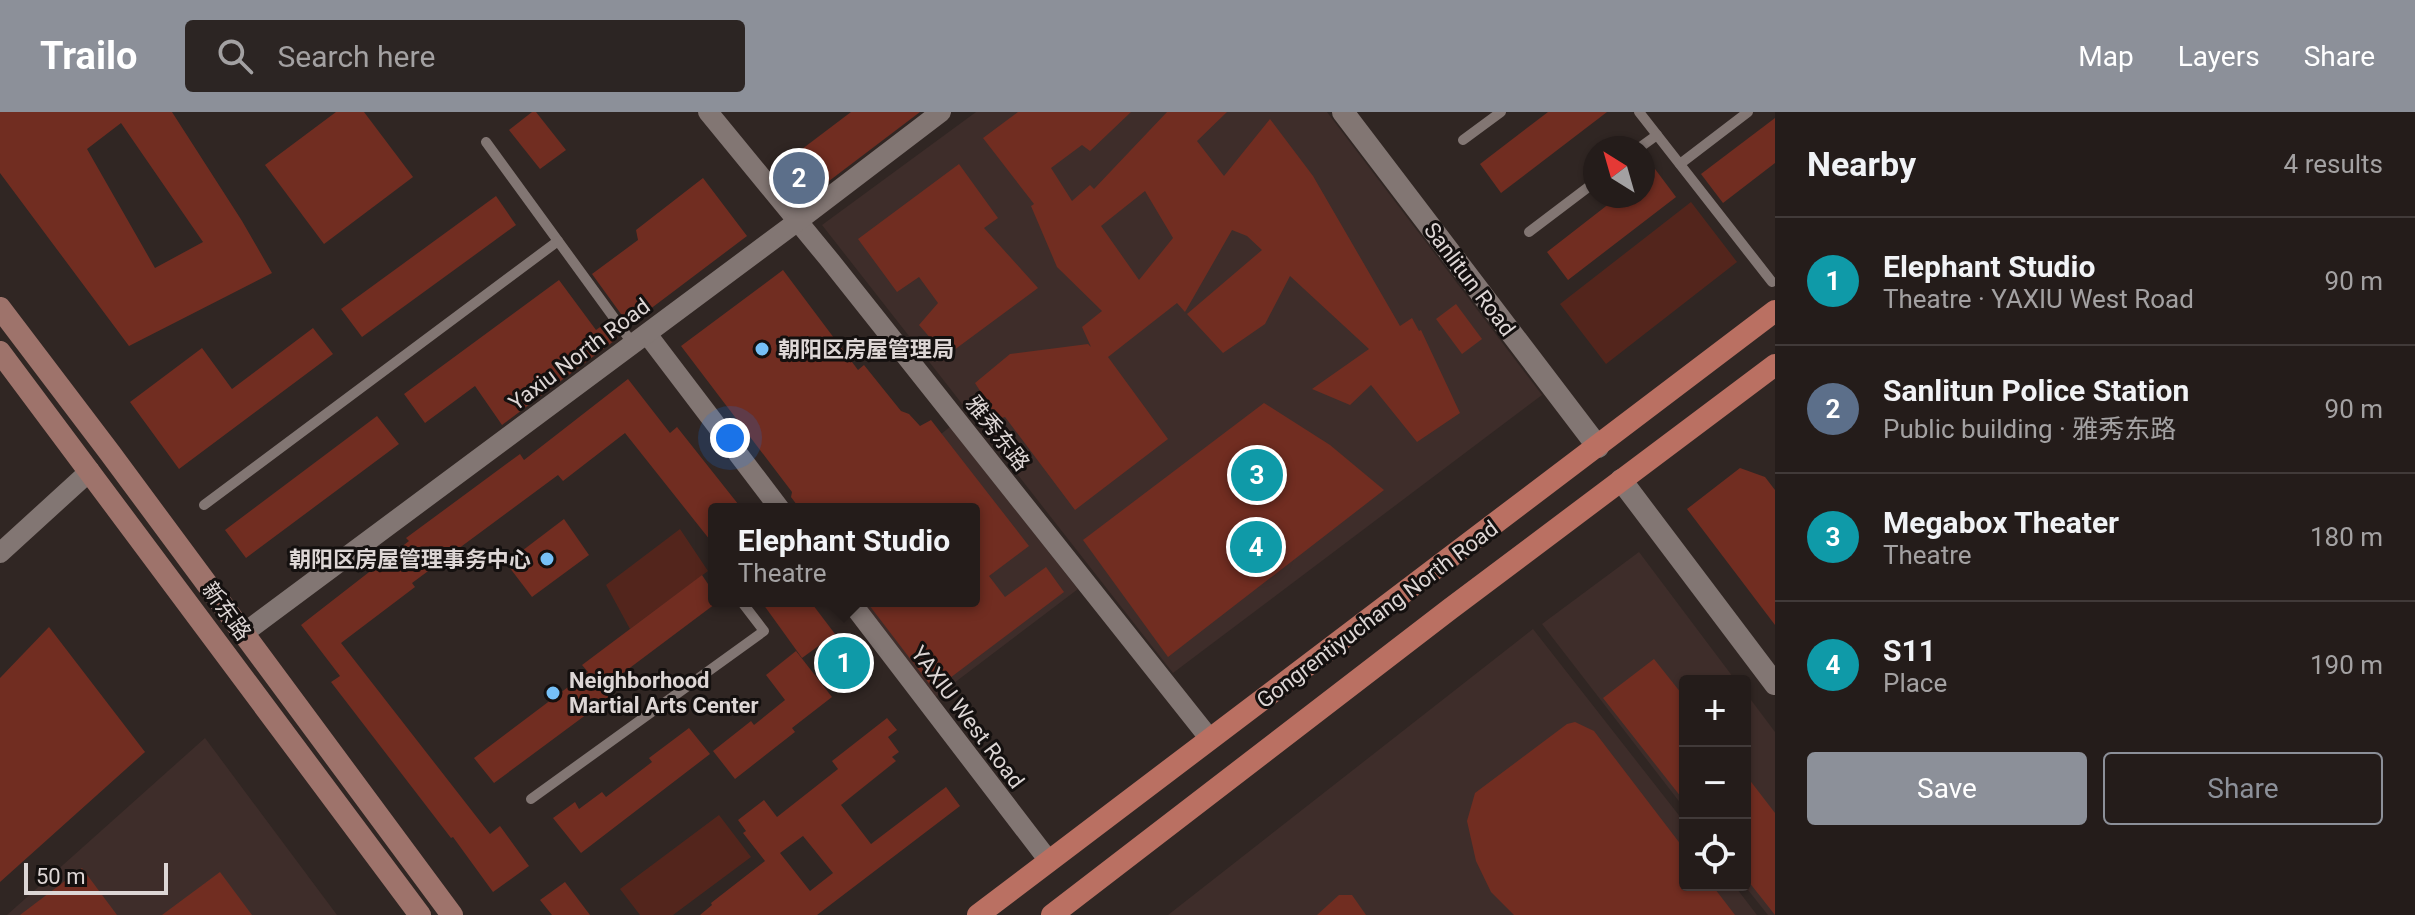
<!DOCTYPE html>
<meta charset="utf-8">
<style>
body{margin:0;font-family:Roboto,"Noto Sans SC",sans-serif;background:#2c2523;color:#f1f3f6}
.controls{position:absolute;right:24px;bottom:24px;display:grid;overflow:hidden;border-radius:8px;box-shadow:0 2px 6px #0004}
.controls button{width:72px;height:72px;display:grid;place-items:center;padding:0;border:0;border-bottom:2px solid #413a39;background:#241c1a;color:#f1f3f6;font:40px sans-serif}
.compass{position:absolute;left:1583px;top:24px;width:72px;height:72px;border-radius:50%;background:#241c1a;box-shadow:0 2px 6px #0004;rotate:323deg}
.scale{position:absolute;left:24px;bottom:20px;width:144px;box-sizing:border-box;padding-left:8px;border:4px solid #ddd6d5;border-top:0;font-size:22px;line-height:28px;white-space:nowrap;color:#ddd6d5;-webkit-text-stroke:6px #14100f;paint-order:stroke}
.you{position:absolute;left:730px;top:326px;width:28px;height:28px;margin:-20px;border:6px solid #fff;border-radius:50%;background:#1a73e8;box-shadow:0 0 0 12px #1a73e833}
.badge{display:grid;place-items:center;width:52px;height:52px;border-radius:50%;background:#8c9099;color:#fff;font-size:26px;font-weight:700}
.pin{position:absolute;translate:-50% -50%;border:4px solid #fff;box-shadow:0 2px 8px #0006}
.popup{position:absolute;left:708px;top:391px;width:272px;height:104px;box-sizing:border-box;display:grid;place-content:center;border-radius:8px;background:#241c1a;filter:drop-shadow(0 2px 6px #0005);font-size:26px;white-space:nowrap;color:#a3a1a2}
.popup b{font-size:30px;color:#f1f3f6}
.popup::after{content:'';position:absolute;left:50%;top:100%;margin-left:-16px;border:16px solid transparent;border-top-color:#241c1a}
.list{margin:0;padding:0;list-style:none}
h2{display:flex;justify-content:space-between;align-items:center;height:104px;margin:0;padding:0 32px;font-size:34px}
h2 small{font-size:26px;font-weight:400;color:#a3a1a2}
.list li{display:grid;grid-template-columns:52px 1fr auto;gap:24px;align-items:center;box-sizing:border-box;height:128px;padding:0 32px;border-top:2px solid #413a39}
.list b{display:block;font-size:30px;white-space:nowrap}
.list p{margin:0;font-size:26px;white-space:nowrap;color:#a3a1a2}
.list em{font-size:26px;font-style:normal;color:#a3a1a2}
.actions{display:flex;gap:16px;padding:24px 32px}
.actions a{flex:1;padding:18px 0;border:2px solid #8c9099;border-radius:8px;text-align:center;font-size:28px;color:#8c9099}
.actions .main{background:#8c9099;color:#fff}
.icon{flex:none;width:44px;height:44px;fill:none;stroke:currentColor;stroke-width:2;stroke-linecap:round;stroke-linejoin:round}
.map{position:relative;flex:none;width:1775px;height:803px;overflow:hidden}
header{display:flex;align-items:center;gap:48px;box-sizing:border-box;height:112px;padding:0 40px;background:#8c9099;color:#fff}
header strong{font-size:38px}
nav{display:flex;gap:44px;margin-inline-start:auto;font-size:28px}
.search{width:560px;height:72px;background:#2c2523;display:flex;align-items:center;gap:20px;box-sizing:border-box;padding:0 28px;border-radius:8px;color:#a3a1a2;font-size:30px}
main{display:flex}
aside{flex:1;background:#241c1a}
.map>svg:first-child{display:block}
.built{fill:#3e2d2a}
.green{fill:#53251c}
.building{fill:#712d21;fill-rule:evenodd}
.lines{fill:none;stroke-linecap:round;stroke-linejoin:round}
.service{stroke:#827673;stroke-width:10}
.minor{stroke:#827673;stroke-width:20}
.tertiary{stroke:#827673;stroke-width:22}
.secondary{stroke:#9e736b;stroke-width:22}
.primary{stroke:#ba7062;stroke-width:22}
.poi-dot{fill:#76c0f7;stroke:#14100f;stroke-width:3}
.labels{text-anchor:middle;stroke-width:6;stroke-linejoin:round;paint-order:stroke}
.street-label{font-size:22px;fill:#ddd6d5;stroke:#14100f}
.poi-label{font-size:22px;font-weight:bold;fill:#ddd6d5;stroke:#14100f;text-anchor:start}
</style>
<header>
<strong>Trailo</strong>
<div class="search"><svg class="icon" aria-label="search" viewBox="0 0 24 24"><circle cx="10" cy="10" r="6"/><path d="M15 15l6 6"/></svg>Search here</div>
<nav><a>Map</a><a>Layers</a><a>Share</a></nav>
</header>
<main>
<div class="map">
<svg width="1775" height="803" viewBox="0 0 1775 803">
<rect width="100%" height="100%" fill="#302623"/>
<g class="built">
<path d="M 976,0 L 1327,0 L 1542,283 L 1173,561 L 822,113 Z"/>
<path d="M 950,315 L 1078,477 L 933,587 L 858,489 L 974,489 L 974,397 L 844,397 Z"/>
<path d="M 1639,440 L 1736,569 L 1685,569 L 1685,697 L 1542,512 Z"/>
<path d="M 1533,517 L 1685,711 L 1685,773 L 1734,773 L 1757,803 L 1168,803 Z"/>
<path d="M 1745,580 L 1775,620 L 1775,803 L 1768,803 L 1744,773 Z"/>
<path d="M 205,626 L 337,803 L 7,803 Z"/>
</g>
<g class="green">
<path d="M 1691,90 L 1737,150 L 1606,252 L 1560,192 Z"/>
<path d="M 680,417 L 708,459 L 630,517 L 606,473 Z"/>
<path d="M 719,703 L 751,745 L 673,803 L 640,803 L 620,777 Z"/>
</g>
<g class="building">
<path d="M 0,0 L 172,0 L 242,109 L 272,161 L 129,234 L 0,61 ZM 121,11 L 203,130 L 155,156 L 87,37 Z"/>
<path d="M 336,0 L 364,0 L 413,65 L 324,132 L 265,53 Z"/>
<path d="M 532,0 L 536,0 L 566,38 L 540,57 L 509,18 Z"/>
<path d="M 851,0 L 920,0 L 800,91 L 773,59 Z"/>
<path d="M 1018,0 L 1131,0 L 1090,39 L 1082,33 L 1051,56 L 1072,89 L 1090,73 L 1094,77 L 1167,0 L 1227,0 L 1197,29 L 1224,64 L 1270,7 L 1313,64 L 1400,214 L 1412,206 L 1419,219 L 1421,218 L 1460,301 L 1417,330 L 1371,273 L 1350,293 L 1312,277 L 1369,237 L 1290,164 L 1265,212 L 1223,241 L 1187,202 L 1262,138 L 1247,124 L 1232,118 L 1185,200 L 1177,191 L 1108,245 L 1168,327 L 1075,398 L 1005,305 L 998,307 L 975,271 L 1010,242 L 1088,232 L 1091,235 L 1082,215 L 1102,199 L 1057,155 L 1031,94 L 1034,92 L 983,26 ZM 1145,79 L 1173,126 L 1139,168 L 1101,114 Z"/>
<path d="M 1548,0 L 1607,0 L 1501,81 L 1480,52 Z"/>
<path d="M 1775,6 L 1775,51 L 1723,91 L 1701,62 Z"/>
<path d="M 959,52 L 998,106 L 984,116 L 1038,176 L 946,244 L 919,213 L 938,191 L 919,165 L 897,180 L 858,127 Z"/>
<path d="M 1655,57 L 1676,85 L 1568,168 L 1547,140 L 1619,84 L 1643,84 L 1643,66 Z"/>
<path d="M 703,66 L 747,124 L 629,213 L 592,162 L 638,128 L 636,118 Z"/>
<path d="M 496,84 L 516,113 L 362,225 L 341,197 Z"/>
<path d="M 783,158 L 858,258 L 864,253 L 901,299 L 909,302 L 920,314 L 931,308 L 1029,434 L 989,464 L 1005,485 L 1046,455 L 1064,480 L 934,578 L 866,489 L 974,489 L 974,397 L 800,397 L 791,385 L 792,380 L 681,234 Z"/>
<path d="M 559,168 L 596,218 L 607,210 L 618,226 L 502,313 L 475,274 L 425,311 L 404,282 Z"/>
<path d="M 1456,192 L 1482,227 L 1462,242 L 1436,207 Z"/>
<path d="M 313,216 L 333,242 L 179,357 L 130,290 L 202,236 L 232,277 Z"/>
<path d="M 628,267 L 670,321 L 677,315 L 742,397 L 714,397 L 714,433 L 625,321 L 563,369 L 558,363 L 412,471 L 415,475 L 341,531 L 490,722 L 500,714 L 529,754 L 493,780 L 453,725 L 451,726 L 331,570 L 340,564 L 301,513 L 409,429 L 406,426 L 520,342 L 524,348 Z"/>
<path d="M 1264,291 L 1330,333 L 1384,378 L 1168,545 L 1083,428 Z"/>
<path d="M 377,304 L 399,332 L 246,446 L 225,418 Z"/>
<path d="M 1740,356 L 1765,365 L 1775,378 L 1775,513 L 1687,397 Z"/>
<path d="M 564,407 L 589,443 L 532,485 L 506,451 Z"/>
<path d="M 702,463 L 714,481 L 714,489 L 719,489 L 603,576 L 610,585 L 494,671 L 474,646 L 588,560 L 582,553 Z"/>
<path d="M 761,489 L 810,489 L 835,522 L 802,546 Z"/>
<path d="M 49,515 L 145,640 L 0,770 L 0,566 Z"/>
<path d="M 796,539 L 832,585 L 792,616 L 795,620 L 735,667 L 713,639 L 751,609 L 754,613 L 785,588 L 766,563 Z"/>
<path d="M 1654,547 L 1685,586 L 1685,690 L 1603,586 Z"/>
<path d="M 887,606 L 897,618 L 888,625 L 899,640 L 892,645 L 896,649 L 841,693 L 871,732 L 946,675 L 960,694 L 817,803 L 700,803 L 712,793 L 711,791 L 765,749 L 743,721 L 746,719 L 738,708 L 764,688 L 777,705 L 838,657 L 832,649 ZM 803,724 L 833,761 L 810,779 L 780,741 Z"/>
<path d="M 1575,610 L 1594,619 L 1685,738 L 1685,773 L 1712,773 L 1735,803 L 1514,803 L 1491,780 L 1476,749 L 1467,709 L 1475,681 L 1567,612 Z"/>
<path d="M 689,616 L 710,642 L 581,741 L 553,706 L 575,690 L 579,697 L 602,680 L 606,685 L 652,650 L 649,646 Z"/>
<path d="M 1745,662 L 1775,701 L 1775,803 L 1745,765 Z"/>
<path d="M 82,756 L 117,803 L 20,803 Z"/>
<path d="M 220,760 L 252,803 L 162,803 Z"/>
<path d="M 565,770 L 590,803 L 552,803 L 540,788 Z"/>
<path d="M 1339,783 L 1352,783 L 1366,803 L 1317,803 Z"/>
</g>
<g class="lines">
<g class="service">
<path d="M 1639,0 L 1772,170"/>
<path d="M 1463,28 L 1501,0"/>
<path d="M 486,30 L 633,232"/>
<path d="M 1639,36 L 1657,23"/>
<path d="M 1680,52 L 1748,0"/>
<path d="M 1529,120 L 1595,70"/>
<path d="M 204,393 L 558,129"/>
<path d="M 531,687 L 764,519 L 741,489"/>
</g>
<g class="minor">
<path d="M 708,0 L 828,146 L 1210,627"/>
<path d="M 647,222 L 780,397"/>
<path d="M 0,441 L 90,359"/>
<path d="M 850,489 L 1049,749"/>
<path d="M 244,521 L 798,109 L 941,0"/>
</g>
<g class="tertiary">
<path d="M 1343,0 L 1598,335"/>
<path d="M 1621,368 L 1775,572"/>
</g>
<g class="secondary">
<path d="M 0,196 L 110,341 L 452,803"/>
<path d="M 0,240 L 420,803"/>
</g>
<g class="primary">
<path d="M 978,803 L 1775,199"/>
<path d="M 1052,803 L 1450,497 L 1775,253"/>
</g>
</g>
<g class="poi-dot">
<circle cx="762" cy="237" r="8"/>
<circle cx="547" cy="447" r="8"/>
<circle cx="553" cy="581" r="8"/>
</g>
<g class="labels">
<g class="street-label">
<text transform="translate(1470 167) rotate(53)" y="8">Sanlitun Road</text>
<text transform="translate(579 242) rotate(-37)" y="8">Yaxiu North Road</text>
<text transform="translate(998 321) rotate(52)" y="8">雅秀东路</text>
<text transform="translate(227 499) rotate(54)" y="8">新东路</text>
<text transform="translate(1377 502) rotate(-37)" y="8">Gongrentiyuchang North Road</text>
<text transform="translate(968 605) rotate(53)" y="8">YAXIU West Road</text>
</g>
<g class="poi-label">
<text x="778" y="245">朝阳区房屋管理局</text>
<text x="531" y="455" text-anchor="end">朝阳区房屋管理事务中心</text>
<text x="569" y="576">Neighborhood<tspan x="569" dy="25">Martial Arts Center</tspan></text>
</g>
</g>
</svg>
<div class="controls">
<button>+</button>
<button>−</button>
<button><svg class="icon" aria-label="locate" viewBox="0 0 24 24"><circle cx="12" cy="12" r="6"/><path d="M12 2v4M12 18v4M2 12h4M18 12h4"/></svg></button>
</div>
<svg class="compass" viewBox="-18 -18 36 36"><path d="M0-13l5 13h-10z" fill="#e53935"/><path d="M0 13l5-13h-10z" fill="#a3a1a2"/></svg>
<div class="scale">50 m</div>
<div class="you"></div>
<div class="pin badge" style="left:844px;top:551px;background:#0f9aa8">1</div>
<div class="popup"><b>Elephant Studio</b>Theatre</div>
<div class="pin badge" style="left:799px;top:66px;background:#5c6f8a">2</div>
<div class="pin badge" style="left:1257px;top:363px;background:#0f9aa8">3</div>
<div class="pin badge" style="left:1256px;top:435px;background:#0f9aa8">4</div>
</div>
<aside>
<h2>Nearby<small>4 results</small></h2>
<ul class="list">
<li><span class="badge" style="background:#0f9aa8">1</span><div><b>Elephant Studio</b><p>Theatre · YAXIU West Road</p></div><em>90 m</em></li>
<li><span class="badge" style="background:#5c6f8a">2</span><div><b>Sanlitun Police Station</b><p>Public building · 雅秀东路</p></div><em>90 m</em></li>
<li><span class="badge" style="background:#0f9aa8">3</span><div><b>Megabox Theater</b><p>Theatre</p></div><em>180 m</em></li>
<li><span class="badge" style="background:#0f9aa8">4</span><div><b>S11</b><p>Place</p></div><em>190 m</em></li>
</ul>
<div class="actions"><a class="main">Save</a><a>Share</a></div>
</aside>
</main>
